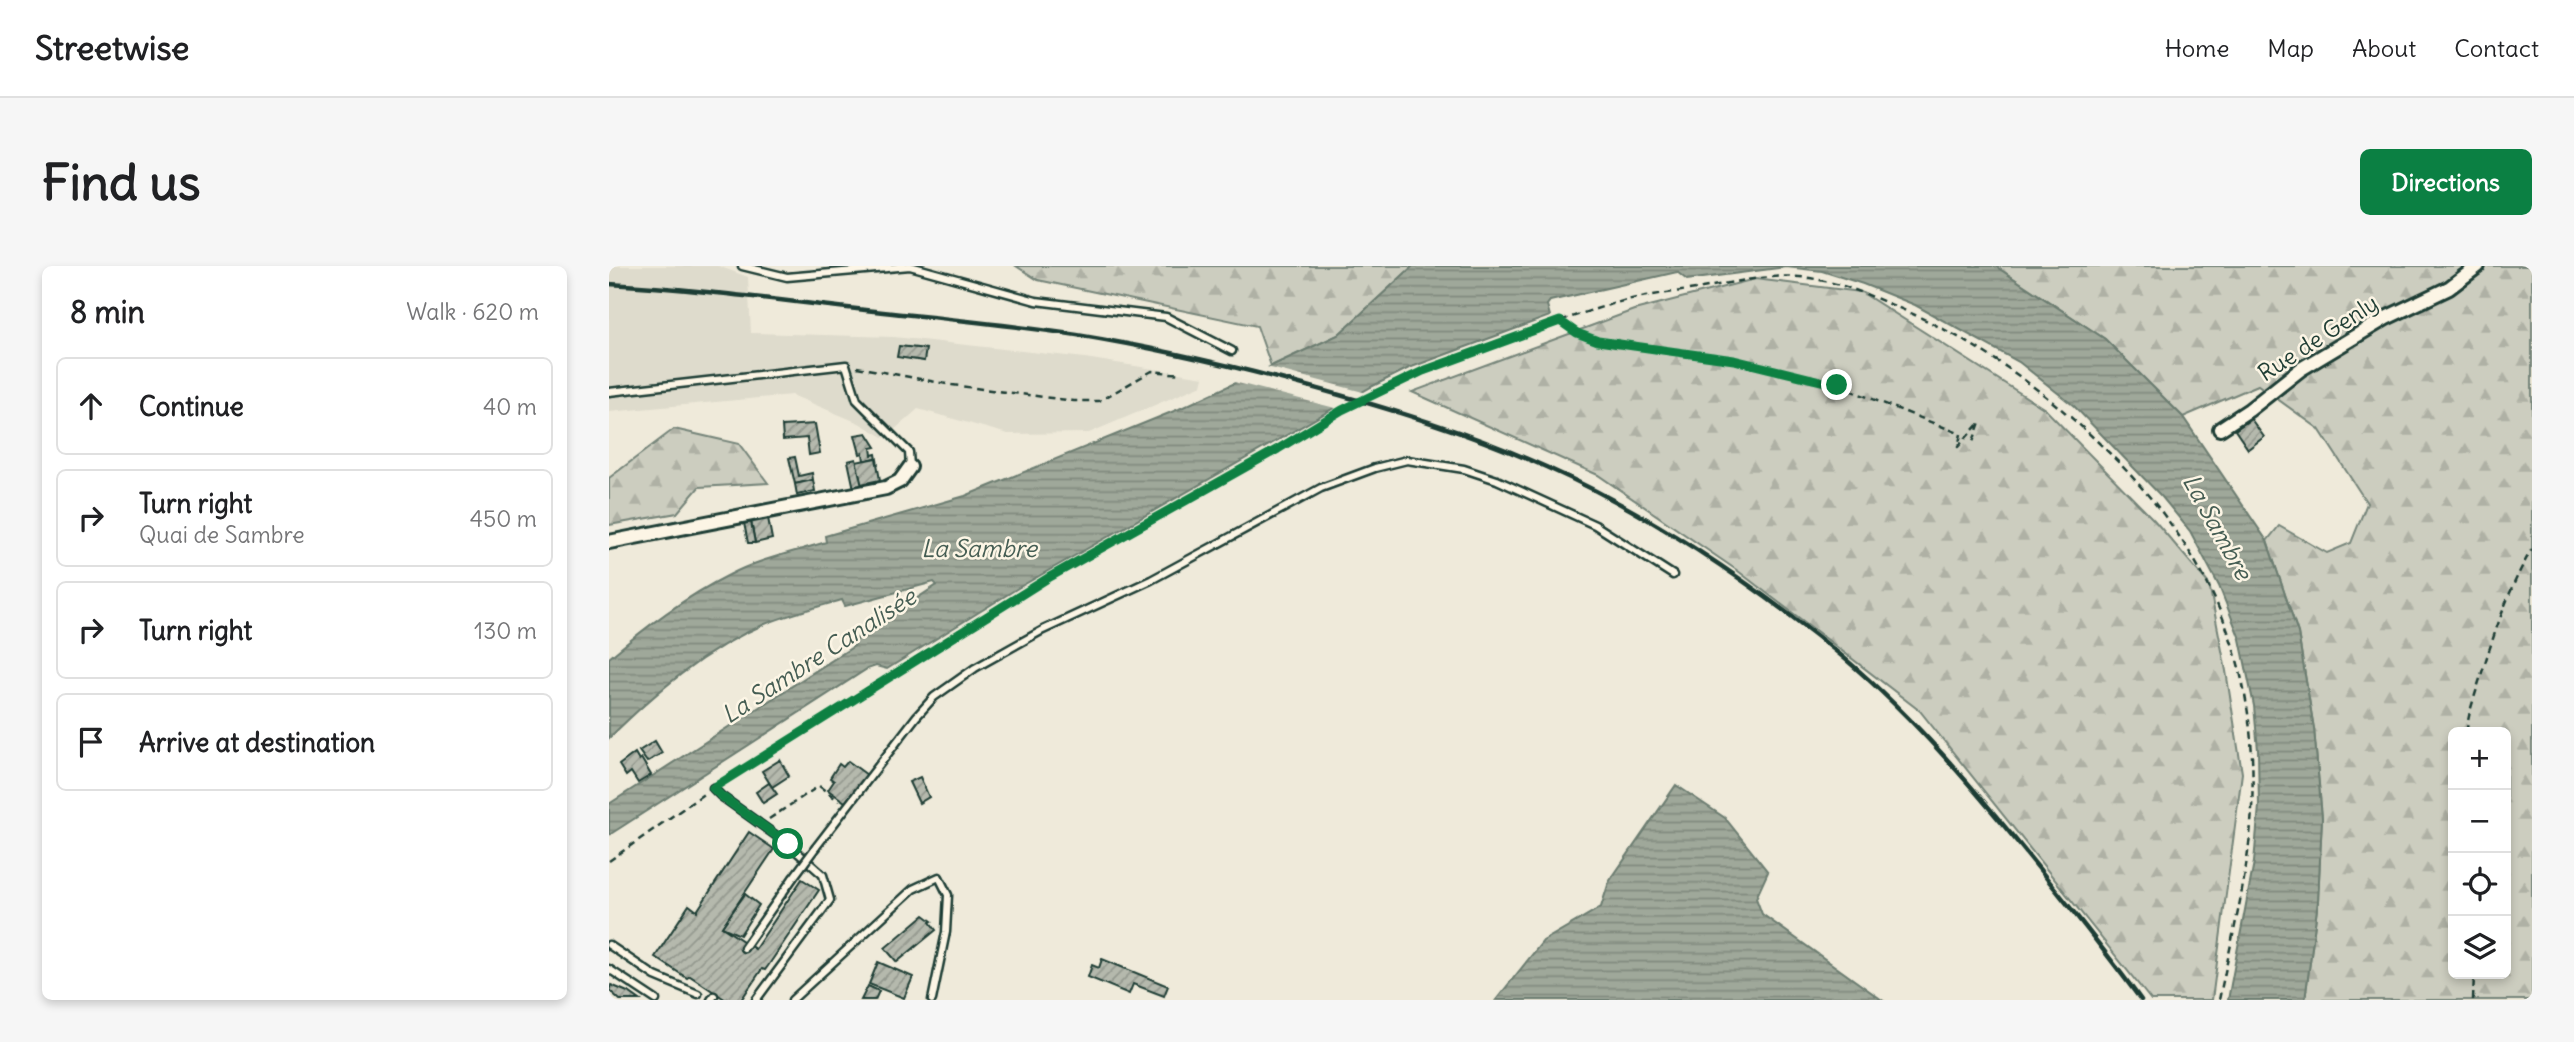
<!DOCTYPE html>
<meta charset="utf-8">
<style>
body{margin:0;font-family:Delius,sans-serif;background:#f6f6f6;color:#202124}
.controls{position:absolute;right:21px;bottom:21px;display:grid;overflow:hidden;border-radius:10px;box-shadow:0 4px 10px #0003}
.controls button{width:63px;height:63px;display:grid;place-items:center;padding:0;border:0;border-bottom:2px solid #e0e0e0;background:#fff;color:#202124;font:35px sans-serif}
.stop{position:absolute;width:21px;height:21px;margin:-16px;border:5px solid #0b8043;border-radius:50%;background:#fff}
.stop.end{background:#0b8043;border-color:#fff;box-shadow:0 2px 7px #0008}
.list{margin:0;padding:0;list-style:none}
h2{display:flex;justify-content:space-between;align-items:center;height:91px;margin:0;padding:0 28px;font-size:30px}
h2 small{font-size:23px;font-weight:400;color:#757577}
.list li{display:grid;grid-template-columns:46px 1fr auto;gap:21px;align-items:center;box-sizing:border-box;height:98px;margin:0 14px 14px;padding:0 14px;border:2px solid #e0e0e0;border-radius:10px}
.list b{display:block;font-size:26px;white-space:nowrap}
.list p{margin:0;font-size:23px;white-space:nowrap;color:#757577}
.list em{font-size:23px;font-style:normal;color:#757577}
.icon{flex:none;width:38px;height:38px;fill:none;stroke:currentColor;stroke-width:2;stroke-linecap:round;stroke-linejoin:round}
.map{position:relative;flex:none;width:1923px;height:734px;overflow:hidden;border-radius:10px}
header{display:flex;align-items:center;gap:42px;box-sizing:border-box;height:98px;padding:0 35px;background:#fff;border-bottom:2px solid #e0e0e0}
header strong{font-size:33px}
nav{display:flex;gap:38px;margin-inline-start:auto;font-size:24px}
.intro{display:flex;align-items:center;justify-content:space-between;box-sizing:border-box;height:168px;padding:0 42px}
h1{margin:0;font-size:49px}
.button{padding:18px 32px;border-radius:10px;background:#0b8043;color:#fff;font-size:24px;font-weight:700}
main{display:flex;gap:42px;padding:0 42px}
aside{flex:1;background:#fff;border-radius:10px;box-shadow:0 4px 10px #0003}
.map>svg:first-child{display:block}
.built{fill:#dedbcc}
.forest{fill:url(#forest-firs);stroke:#76857a;stroke-width:2;fill-rule:evenodd}
.water{fill:url(#water-rules);stroke:#6c7d71;stroke-width:2}
.pier{fill:#efeada}
.building{fill:url(#building-hatch);stroke:#1f3d34;stroke-width:2}
.lines{fill:none;stroke-linecap:round;stroke-linejoin:round}
.lane-casing{stroke:#1f3d34;stroke-width:11}
.street-casing{stroke:#1f3d34;stroke-width:18}
.path{stroke:#1f3d34;stroke-width:2.5;stroke-dasharray:7 5;stroke-linecap:butt}
.lane{stroke:#fcf5e5;stroke-width:6}
.street{stroke:#fcf5e5;stroke-width:12}
.rail{stroke:#1f3d34;stroke-width:4.5}
.lane-bridge-casing{stroke:#1f3d34;stroke-width:11;stroke-linecap:butt}
.lane-bridge{stroke:#fcf5e5;stroke-width:6}
.route{stroke:#0b8043;stroke-width:9}
.labels{text-anchor:middle;stroke-width:5;stroke-linejoin:round;paint-order:stroke}
.street-label{font-size:23px;fill:#1f3d34;stroke:#fcf5e5}
.water-label{font-size:24px;font-style:italic;fill:#455d53;stroke:#fcf5e5}
</style>
<header>
<strong>Streetwise</strong>
<nav><a>Home</a><a>Map</a><a>About</a><a>Contact</a></nav>
</header>
<div class="intro"><h1>Find us</h1><a class="button">Directions</a></div>
<main>
<aside>
<h2>8 min<small>Walk · 620 m</small></h2>
<ul class="list">
<li><svg class="icon" aria-label="ahead" viewBox="0 0 24 24"><path d="M12 20V5M6 11l6-6 6 6"/></svg><div><b>Continue</b></div><em>40 m</em></li>
<li><svg class="icon" aria-label="right" viewBox="0 0 24 24"><path d="M7 20v-9h11M14 6l5 5-5 5"/></svg><div><b>Turn right</b><p>Quai de Sambre</p></div><em>450 m</em></li>
<li><svg class="icon" aria-label="right" viewBox="0 0 24 24"><path d="M7 20v-9h11M14 6l5 5-5 5"/></svg><div><b>Turn right</b></div><em>130 m</em></li>
<li><svg class="icon" aria-label="arrive" viewBox="0 0 24 24"><path d="M6 21V4h12l-3 4 3 4H6"/></svg><div><b>Arrive at destination</b></div></li>
</ul>
</aside>
<div class="map">
<svg width="1923" height="734" viewBox="0 0 1923 734">
<defs>
<pattern id="forest-firs" width="22" height="20" patternUnits="userSpaceOnUse" patternTransform="scale(1.75)"><rect width="22" height="20" fill="#cccdbf"/><path d="M5 1l3.5 6h-7zM16 11l3.5 6h-7z" fill="#afb1a5"/></pattern>
<pattern id="water-rules" width="6" height="5" patternUnits="userSpaceOnUse" patternTransform="scale(1.75)"><rect width="6" height="5" fill="#9fa89a"/><path d="M0 2.5h6" fill="none" stroke="#818a7e"/></pattern>
<pattern id="building-hatch" width="6" height="6" patternUnits="userSpaceOnUse" patternTransform="scale(1.75)"><rect width="6" height="6" fill="#b5b9ad"/><path d="M-1 1l2-2M0 6l6-6M5 7l2-2" fill="none" stroke="#93988e"/></pattern>
</defs>
<rect width="100%" height="100%" fill="#efeada"/>
<filter id="ink" filterUnits="userSpaceOnUse"><feTurbulence type="fractalNoise" baseFrequency=".0143" numOctaves="2"/><feDisplacementMap in="SourceGraphic" scale="14" xChannelSelector="R" yChannelSelector="G"/><feConvolveMatrix kernelMatrix="1 2 1 2 8 2 1 2 1" color-interpolation-filters="sRGB"/></filter>
<g filter="url(#ink)">
<path class="built" d="M 0,0 L 109,0 L 139,11 L 142,67 L 285,71 L 476,92 L 595,111 L 593,119 L 480,167 L 399,168 L 309,143 L 276,172 L 250,157 L 183,129 L 0,146 Z"/>
<g class="forest">
<path d="M 407,0 L 804,0 L 729,69 L 662,100 L 648,60 L 429,14 Z"/>
<path d="M 1386,0 L 1923,0 L 1923,734 L 1696,734 L 1709,635 L 1713,552 L 1705,463 L 1689,367 L 1658,275 L 1670,260 L 1718,287 L 1742,277 L 1758,237 L 1710,163 L 1649,119 L 1574,151 L 1496,73 ZM 1844,466 L 1897,466 L 1897,708 L 1844,708 Z"/>
<path d="M 1146,13 L 1252,26 L 1436,143 L 1545,254 L 1600,318 L 1617,405 L 1633,507 L 1603,734 L 1542,734 L 1311,445 L 1129,305 L 989,209 L 803,126 L 1025,44 Z"/>
<path d="M 65,163 L 130,178 L 159,217 L 90,221 L 68,247 L 0,259 L 0,212 Z"/>
</g>
<g class="water">
<path d="M 804,0 L 1386,0 L 1496,73 L 1574,151 L 1658,275 L 1689,367 L 1705,463 L 1713,552 L 1709,635 L 1696,734 L 1619,734 L 1645,596 L 1650,540 L 1649,484 L 1645,440 L 1631,373 L 1610,320 L 1581,265 L 1553,231 L 1465,140 L 1410,96 L 1306,39 L 1254,18 L 1213,5 L 1177,1 L 1078,14 L 1068,6 L 941,35 L 938,39 L 941,50 L 800,102 L 762,121 L 409,322 L 278,403 L 267,400 L 258,403 L 0,569 L 0,538 L 245,380 L 249,371 L 328,319 L 325,316 L 236,340 L 233,334 C 208,341 181,348 156,358 C 95,384 46,427 0,472 L 0,392 C 37,361 76,331 120,309 C 150,293 185,286 217,276 L 216,270 L 356,230 L 570,143 L 729,69 Z"/>
<path d="M 1067,519 L 1116,552 L 1159,606 L 1147,632 L 1153,648 L 1273,734 L 887,734 L 934,675 L 992,641 L 1000,616 Z"/>
</g>
<path class="pier" d="M 654,100 L 758,127 L 730,143 L 621,115 Z"/>
<g class="building">
<path d="M 290,80 L 317,83 L 315,95 L 288,91 Z"/>
<path d="M 1642,153 L 1655,171 L 1639,183 L 1626,164 Z"/>
<path d="M 206,158 L 211,187 L 200,189 L 198,172 L 174,174 L 173,160 Z"/>
<path d="M 258,167 L 267,181 L 262,182 L 263,189 L 267,188 L 269,199 L 267,192 L 255,195 L 254,187 L 251,188 L 246,169 Z"/>
<path d="M 186,191 L 190,210 L 203,207 L 204,214 L 186,218 L 180,192 Z"/>
<path d="M 267,192 L 271,214 L 252,218 L 247,196 Z"/>
<path d="M 247,193 L 253,221 L 245,223 L 239,195 Z"/>
<path d="M 204,214 L 206,225 L 188,229 L 186,218 Z"/>
<path d="M 159,252 L 163,273 L 146,277 L 142,255 Z"/>
<path d="M 142,256 L 146,277 L 139,277 L 135,257 Z"/>
<path d="M 46,475 L 53,487 L 38,496 L 30,485 Z"/>
<path d="M 26,487 L 30,494 L 32,492 L 42,509 L 29,517 L 22,506 L 17,510 L 10,499 Z"/>
<path d="M 171,494 L 180,510 L 163,521 L 153,505 Z"/>
<path d="M 239,495 L 258,509 L 239,538 L 219,524 L 225,515 L 221,512 L 230,498 L 234,501 Z"/>
<path d="M 311,511 L 320,531 L 310,537 L 300,516 Z"/>
<path d="M 160,517 L 168,528 L 154,537 L 147,526 Z"/>
<path d="M 140,566 L 165,583 L 113,661 L 146,683 L 193,613 L 210,624 L 159,700 L 156,704 L 153,703 L 132,734 L 117,734 L 81,710 L 78,712 L 46,691 L 80,639 L 88,645 Z"/>
<path d="M 136,628 L 150,639 L 131,669 L 113,661 Z"/>
<path d="M 315,649 L 323,655 L 321,656 L 327,664 L 288,696 L 276,682 Z"/>
<path d="M 493,693 L 559,720 L 555,730 L 524,718 L 520,728 L 479,711 L 483,699 L 490,702 Z"/>
<path d="M 269,696 L 304,711 L 295,732 L 260,718 Z"/>
<path d="M 2,719 L 21,727 L 31,734 L 11,734 L 0,724 Z"/>
<path d="M 259,720 L 270,725 L 266,734 L 252,734 Z"/>
</g>
<g class="lines">
<defs>
<g id="lane">
<path d="M 133,0 L 178,11 L 301,0 L 427,35 L 557,51 L 623,85"/>
<path d="M 0,126 L 237,99 L 248,134 L 300,186 L 301,201"/>
<path d="M 104,522 L 112,530 L 179,578 L 214,609 L 221,634 L 147,734"/>
<path d="M 207,581 L 307,451 L 325,431 L 366,402 L 434,364 L 542,314 L 712,222 L 766,202 L 798,194 L 855,203 L 888,214 L 986,259 L 1064,309"/>
<path d="M 0,679 L 46,710 L 89,728"/>
<path d="M 135,682 L 184,612"/>
<path d="M 0,703 L 47,734"/>
<path d="M 102,734 L 105,730"/>
<path d="M 183,734 L 304,623 L 330,611 L 339,629 L 337,666 L 323,734"/>
</g>
<g id="street">
<path d="M 1611,163 L 1640,144 L 1692,103 L 1777,52 L 1840,22 L 1869,0"/>
<path d="M 0,276 L 277,222 L 291,215 L 301,201"/>
</g>
</defs>
<use href="#lane" class="lane-casing"/>
<use href="#street" class="street-casing"/>
<g class="path">
<path d="M 951,55 L 968,67 L 989,75 L 1125,94 L 1228,119 L 1352,168 L 1349,181 L 1371,156 L 1364,176"/>
<path d="M 248,101 L 343,119 L 465,135 L 490,135 L 543,105 L 572,108"/>
<path d="M 1858,466 C 1858,451 1865,433 1869,419 C 1883,375 1899,322 1923,283"/>
<path d="M 113,516 C 223,446 332,374 444,309 C 497,278 551,248 605,219 C 664,186 722,147 784,118 C 833,96 885,78 936,60 C 963,51 990,41 1018,34 C 1043,28 1068,26 1093,22 C 1132,15 1172,5 1211,14 C 1236,19 1260,29 1283,39 C 1361,71 1428,118 1489,176 C 1597,279 1650,390 1643,542 C 1640,607 1623,671 1610,734"/>
<path d="M 160,553 L 210,520 L 230,535"/>
<path d="M 0,595 L 96,527"/>
<path d="M 1864,734 L 1865,708"/>
</g>
<use href="#lane" class="lane"/>
<use href="#street" class="street"/>
<path class="rail" d="M 0,18 C 92,23 183,36 274,46 C 339,53 404,59 468,69 C 547,82 625,100 702,121 C 782,143 861,167 937,201 C 1034,244 1125,305 1208,370 C 1283,428 1346,500 1406,573 C 1449,626 1492,679 1532,734"/>
<defs>
<path id="lane-bridge" d="M 184,612 L 207,581"/>
</defs>
<use href="#lane-bridge" class="lane-bridge-casing"/>
<use href="#lane-bridge" class="lane-bridge"/>
</g>
</g>
<g class="lines" filter="url(#ink)">
<path class="route" d="M 179,578 L 112,530 L 104,522 L 439,312 L 669,183 L 733,144 L 814,105 L 951,55 L 968,67 L 989,75 L 1125,94 L 1228,119"/>
</g>
<g class="labels">
<g class="street-label">
<text transform="translate(1709 72) rotate(-33)" y="8">Rue de Genly</text>
</g>
<g class="water-label">
<text transform="translate(1608 261) rotate(61)" y="8">La Sambre</text>
<text x="370" y="291">La Sambre</text>
<text transform="translate(210 390) rotate(-33)" y="8">La Sambre Canalisée</text>
</g>
</g>
</svg>
<div class="controls">
<button>+</button>
<button>−</button>
<button><svg class="icon" aria-label="locate" viewBox="0 0 24 24"><circle cx="12" cy="12" r="6"/><path d="M12 2v4M12 18v4M2 12h4M18 12h4"/></svg></button>
<button><svg class="icon" aria-label="layers" viewBox="0 0 24 24"><path d="M12 4l9 5-9 5-9-5zM3 14l9 5 9-5"/></svg></button>
</div>
<div class="stop" style="left:179px;top:578px"></div>
<div class="stop end" style="left:1228px;top:119px"></div>
</div>
</main>
